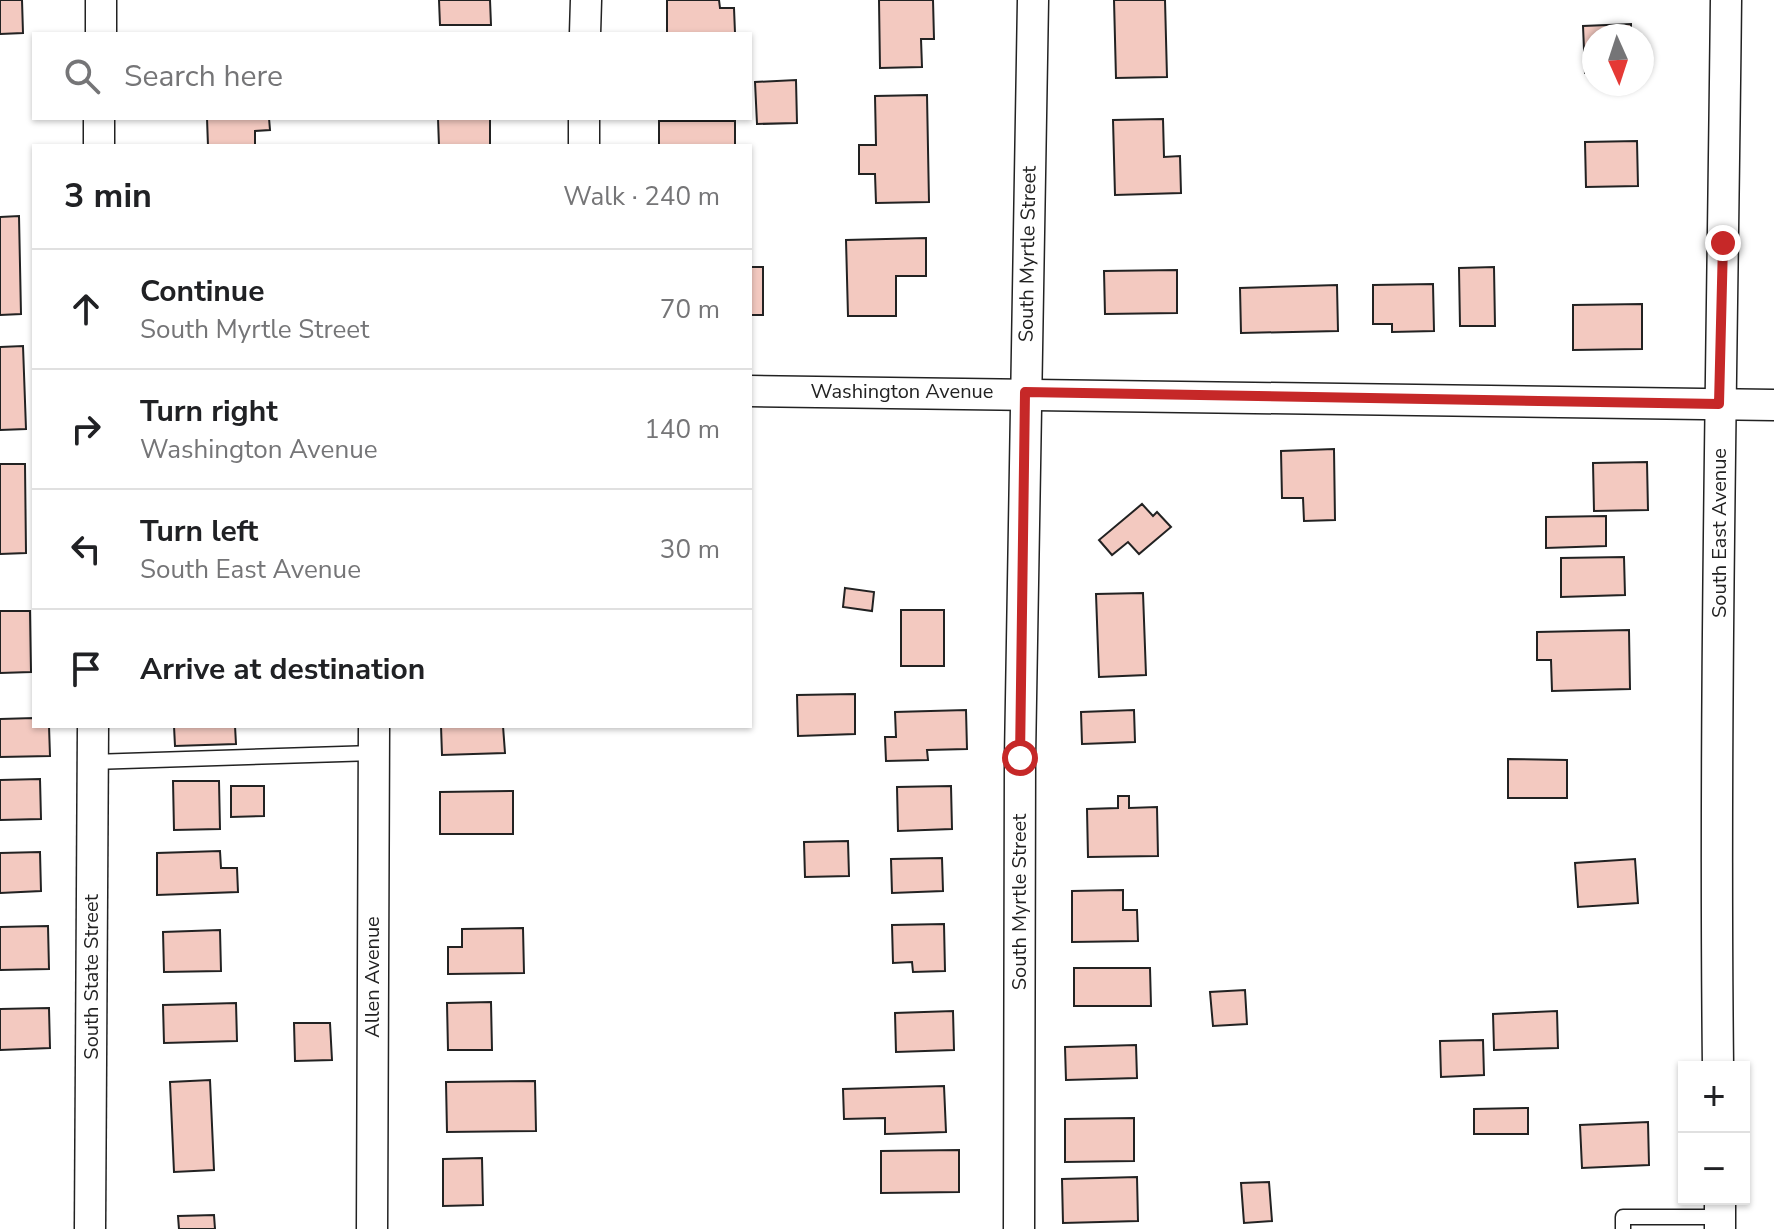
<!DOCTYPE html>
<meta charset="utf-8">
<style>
body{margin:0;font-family:"Nunito Sans",sans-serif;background:#f2f2f2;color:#202124}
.controls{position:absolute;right:24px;bottom:24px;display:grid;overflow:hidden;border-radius:0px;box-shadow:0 2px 6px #0004}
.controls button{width:72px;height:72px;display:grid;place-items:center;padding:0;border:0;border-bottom:2px solid #e0e0e0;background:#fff;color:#202124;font:40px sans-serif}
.compass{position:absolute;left:1582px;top:24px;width:72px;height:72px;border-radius:50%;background:#fff;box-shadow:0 2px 6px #0004;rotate:177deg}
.stop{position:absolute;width:24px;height:24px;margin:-18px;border:6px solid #c62828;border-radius:50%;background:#fff}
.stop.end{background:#c62828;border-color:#fff;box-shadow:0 2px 8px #0008}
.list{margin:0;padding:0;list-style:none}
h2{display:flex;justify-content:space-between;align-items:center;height:104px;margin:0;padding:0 32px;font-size:34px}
h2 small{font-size:26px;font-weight:400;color:#757577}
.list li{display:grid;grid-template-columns:52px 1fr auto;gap:24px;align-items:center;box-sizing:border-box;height:120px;padding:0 32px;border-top:2px solid #e0e0e0}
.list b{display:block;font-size:30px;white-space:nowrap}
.list p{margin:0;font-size:26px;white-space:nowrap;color:#757577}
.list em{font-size:26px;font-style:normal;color:#757577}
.icon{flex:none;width:44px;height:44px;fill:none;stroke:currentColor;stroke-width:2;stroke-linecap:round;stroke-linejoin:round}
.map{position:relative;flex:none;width:1774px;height:1229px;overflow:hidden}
.search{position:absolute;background:#fff;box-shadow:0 2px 6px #0004;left:32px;top:32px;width:720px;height:88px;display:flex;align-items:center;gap:20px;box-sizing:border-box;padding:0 28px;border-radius:0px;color:#757577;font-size:30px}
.panel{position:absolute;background:#fff;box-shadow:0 2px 6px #0004;left:32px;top:144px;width:720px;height:584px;border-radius:0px}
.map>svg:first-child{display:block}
.building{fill:#f3c9c0;stroke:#222;stroke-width:2}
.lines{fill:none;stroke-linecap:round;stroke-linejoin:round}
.service-casing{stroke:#222;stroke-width:17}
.minor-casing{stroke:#222;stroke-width:33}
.service{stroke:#fff;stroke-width:14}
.minor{stroke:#fff;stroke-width:30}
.route{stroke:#c62828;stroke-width:10}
.labels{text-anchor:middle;stroke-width:6;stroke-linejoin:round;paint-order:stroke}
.street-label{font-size:20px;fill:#222;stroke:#fff}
</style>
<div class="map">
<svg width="1774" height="1229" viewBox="0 0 1774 1229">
<rect width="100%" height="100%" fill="#fff"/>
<g class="building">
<path d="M 0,0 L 22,0 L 23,33 L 0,34 Z"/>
<path d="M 439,0 L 490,0 L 491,25 L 440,25 Z"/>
<path d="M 667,0 L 719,0 L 720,8 L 734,8 L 735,33 L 667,34 Z"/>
<path d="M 879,0 L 933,0 L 934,39 L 921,39 L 922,67 L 880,68 Z"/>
<path d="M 1114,0 L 1165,0 L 1167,77 L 1116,78 Z"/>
<path d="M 1631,24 L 1631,36 L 1594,36 L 1594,73 L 1585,73 L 1583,26 Z"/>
<path d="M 796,80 L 797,123 L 757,124 L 755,82 Z"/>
<path d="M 927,95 L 929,202 L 876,203 L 875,174 L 859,174 L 859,145 L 876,145 L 875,96 Z"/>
<path d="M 207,118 L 269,118 L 270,130 L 255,131 L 255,146 L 208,146 Z"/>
<path d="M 438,118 L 490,118 L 490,146 L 439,146 Z"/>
<path d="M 1163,119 L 1164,157 L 1180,156 L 1181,193 L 1115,195 L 1113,120 Z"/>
<path d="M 659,121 L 735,121 L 735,145 L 659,146 Z"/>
<path d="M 1637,141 L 1638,186 L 1586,187 L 1585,142 Z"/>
<path d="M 19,216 L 21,314 L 0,315 L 0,217 Z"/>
<path d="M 926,238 L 926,276 L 896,276 L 896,316 L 848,316 L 846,240 Z"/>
<rect x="750" y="267" width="13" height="48"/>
<path d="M 1494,267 L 1495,326 L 1460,326 L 1459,268 Z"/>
<path d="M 1177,270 L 1177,313 L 1105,314 L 1104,271 Z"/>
<path d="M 1433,284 L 1434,331 L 1392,332 L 1392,324 L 1373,324 L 1373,285 Z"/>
<path d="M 1337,285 L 1338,331 L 1241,333 L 1240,288 Z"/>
<path d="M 1642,304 L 1642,349 L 1573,350 L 1573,305 Z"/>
<path d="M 23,346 L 26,429 L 0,430 L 0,347 Z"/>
<path d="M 1334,449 L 1335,520 L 1304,521 L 1303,498 L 1282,498 L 1281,451 Z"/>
<path d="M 1647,462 L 1648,510 L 1594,511 L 1593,463 Z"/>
<path d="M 0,464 L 25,464 L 26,553 L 0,554 Z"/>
<path d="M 1142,504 L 1153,516 L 1157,512 L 1171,527 L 1139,554 L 1128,542 L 1112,555 L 1099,540 Z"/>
<path d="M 1606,516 L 1606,546 L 1546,548 L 1546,517 Z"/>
<path d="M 1624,557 L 1625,595 L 1561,597 L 1561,558 Z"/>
<path d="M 845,588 L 874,592 L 872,611 L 843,607 Z"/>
<path d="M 1143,593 L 1146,675 L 1099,677 L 1096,594 Z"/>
<rect x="901" y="610" width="43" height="56"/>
<path d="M 0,611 L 30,611 L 31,672 L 0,673 Z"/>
<path d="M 1629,630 L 1630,689 L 1552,691 L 1551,660 L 1537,660 L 1537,632 Z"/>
<path d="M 855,694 L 855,734 L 798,736 L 797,695 Z"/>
<path d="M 966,710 L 967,749 L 927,750 L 928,760 L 886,761 L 885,737 L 896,737 L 895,712 Z"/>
<path d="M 1134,710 L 1135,742 L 1082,744 L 1081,712 Z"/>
<path d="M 34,718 L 34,726 L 49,726 L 50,756 L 0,757 L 0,719 Z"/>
<path d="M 174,726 L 235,726 L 236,744 L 175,746 Z"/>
<path d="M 441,726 L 503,726 L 505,753 L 442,755 Z"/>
<path d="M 1508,759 L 1567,760 L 1567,798 L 1508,798 Z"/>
<path d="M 40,779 L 41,819 L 0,820 L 0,780 Z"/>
<path d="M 173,781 L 219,781 L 220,829 L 174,830 Z"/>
<path d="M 231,786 L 264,786 L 264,816 L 231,817 Z"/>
<path d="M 951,786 L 952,829 L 898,831 L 897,787 Z"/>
<path d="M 513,791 L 513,834 L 440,834 L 440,792 Z"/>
<path d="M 1118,796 L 1129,796 L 1129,808 L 1157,807 L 1158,856 L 1088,857 L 1087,809 L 1118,808 Z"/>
<path d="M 848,841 L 849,876 L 805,877 L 804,842 Z"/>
<path d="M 220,851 L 221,868 L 237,868 L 238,892 L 157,895 L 157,853 Z"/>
<path d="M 40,852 L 41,891 L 0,893 L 0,853 Z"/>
<path d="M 942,858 L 943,891 L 892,893 L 891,859 Z"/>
<path d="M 1635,859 L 1638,903 L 1578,907 L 1575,863 Z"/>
<path d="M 1123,890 L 1123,910 L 1137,910 L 1138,941 L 1072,942 L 1072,891 Z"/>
<path d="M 944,924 L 945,971 L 913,972 L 912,962 L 893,963 L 892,925 Z"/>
<path d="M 48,926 L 49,969 L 0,970 L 0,927 Z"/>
<path d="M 523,928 L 524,973 L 448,974 L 448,947 L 462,947 L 462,929 Z"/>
<path d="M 220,930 L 221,971 L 164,972 L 163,932 Z"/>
<path d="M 1074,968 L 1150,968 L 1151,1006 L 1074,1006 Z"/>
<path d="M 1245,990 L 1247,1024 L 1213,1026 L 1210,992 Z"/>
<path d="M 491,1002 L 492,1050 L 448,1050 L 447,1003 Z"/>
<path d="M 236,1003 L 237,1041 L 164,1043 L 163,1005 Z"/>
<path d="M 49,1008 L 50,1048 L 0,1050 L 0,1009 Z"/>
<path d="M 953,1011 L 954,1050 L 896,1052 L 895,1013 Z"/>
<path d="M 1557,1011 L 1558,1048 L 1494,1050 L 1493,1014 Z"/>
<path d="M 294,1023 L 330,1023 L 332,1060 L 295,1061 Z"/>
<path d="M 1483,1040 L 1484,1075 L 1441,1077 L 1440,1041 Z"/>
<path d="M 1136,1045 L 1137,1078 L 1066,1080 L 1065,1047 Z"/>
<path d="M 210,1080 L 214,1170 L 174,1172 L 170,1082 Z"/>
<path d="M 535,1081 L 536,1131 L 447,1132 L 446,1082 Z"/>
<path d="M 944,1086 L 946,1132 L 885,1134 L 885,1118 L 844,1119 L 843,1089 Z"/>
<path d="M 1528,1108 L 1528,1134 L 1474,1134 L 1474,1109 Z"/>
<path d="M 1134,1118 L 1134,1161 L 1065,1162 L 1065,1119 Z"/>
<path d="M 1648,1122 L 1649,1165 L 1582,1168 L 1580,1125 Z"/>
<path d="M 959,1150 L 959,1192 L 881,1193 L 881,1151 Z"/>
<path d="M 482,1158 L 483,1205 L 443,1206 L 443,1159 Z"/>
<path d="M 1137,1177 L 1138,1221 L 1063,1223 L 1062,1179 Z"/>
<path d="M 1269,1182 L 1272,1221 L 1244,1223 L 1241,1183 Z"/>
<path d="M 214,1215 L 215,1229 L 179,1229 L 178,1216 Z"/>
</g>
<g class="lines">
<defs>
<g id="service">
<path d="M 92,762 L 374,753"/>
<path d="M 1623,1229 L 1623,1217 L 1720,1217"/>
</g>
<g id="minor">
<path d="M 101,0 L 101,34"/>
<path d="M 585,34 L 586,0"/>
<path d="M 99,146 L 99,118"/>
<path d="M 584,146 L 584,118"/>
<path d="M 750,391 L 1774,405"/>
<path d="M 1718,1067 C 1714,711 1722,356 1726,0"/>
<path d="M 1720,1199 L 1720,1229"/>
<path d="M 90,1229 L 93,726"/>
<path d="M 372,1229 L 374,726"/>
<path d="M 1019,1229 L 1020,758 L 1033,0"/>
</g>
</defs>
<use href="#service" class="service-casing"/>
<use href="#minor" class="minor-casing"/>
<use href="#service" class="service"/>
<use href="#minor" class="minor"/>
</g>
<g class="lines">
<path class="route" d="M 1020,758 L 1025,392 L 1719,404 L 1723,243"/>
</g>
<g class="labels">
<g class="street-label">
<text transform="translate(1027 254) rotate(-89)" y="7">South Myrtle Street</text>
<text x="902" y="398">Washington Avenue</text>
<text transform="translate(1719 533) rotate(-90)" y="7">South East Avenue</text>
<text transform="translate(1019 902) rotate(-90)" y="7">South Myrtle Street</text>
<text transform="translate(91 977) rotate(-90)" y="7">South State Street</text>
<text transform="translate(372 977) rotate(-90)" y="7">Allen Avenue</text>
</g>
</g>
</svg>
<div class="controls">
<button>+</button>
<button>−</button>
</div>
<svg class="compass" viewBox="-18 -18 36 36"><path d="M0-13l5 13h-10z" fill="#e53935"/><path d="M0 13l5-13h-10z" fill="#757577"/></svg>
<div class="stop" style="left:1020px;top:758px"></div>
<div class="stop end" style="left:1723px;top:243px"></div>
<div class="search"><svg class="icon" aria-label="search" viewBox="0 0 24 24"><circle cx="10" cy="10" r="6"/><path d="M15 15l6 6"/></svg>Search here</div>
<section class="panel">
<h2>3 min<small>Walk · 240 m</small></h2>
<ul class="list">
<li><svg class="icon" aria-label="ahead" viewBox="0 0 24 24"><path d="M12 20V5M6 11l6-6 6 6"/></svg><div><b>Continue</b><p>South Myrtle Street</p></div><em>70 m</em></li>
<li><svg class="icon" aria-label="right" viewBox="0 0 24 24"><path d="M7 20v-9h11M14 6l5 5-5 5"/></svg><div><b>Turn right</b><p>Washington Avenue</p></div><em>140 m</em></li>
<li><svg class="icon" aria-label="left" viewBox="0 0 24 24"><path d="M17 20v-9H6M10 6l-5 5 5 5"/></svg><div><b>Turn left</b><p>South East Avenue</p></div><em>30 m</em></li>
<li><svg class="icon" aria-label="arrive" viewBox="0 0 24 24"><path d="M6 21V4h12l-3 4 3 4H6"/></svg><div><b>Arrive at destination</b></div></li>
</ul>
</section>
</div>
